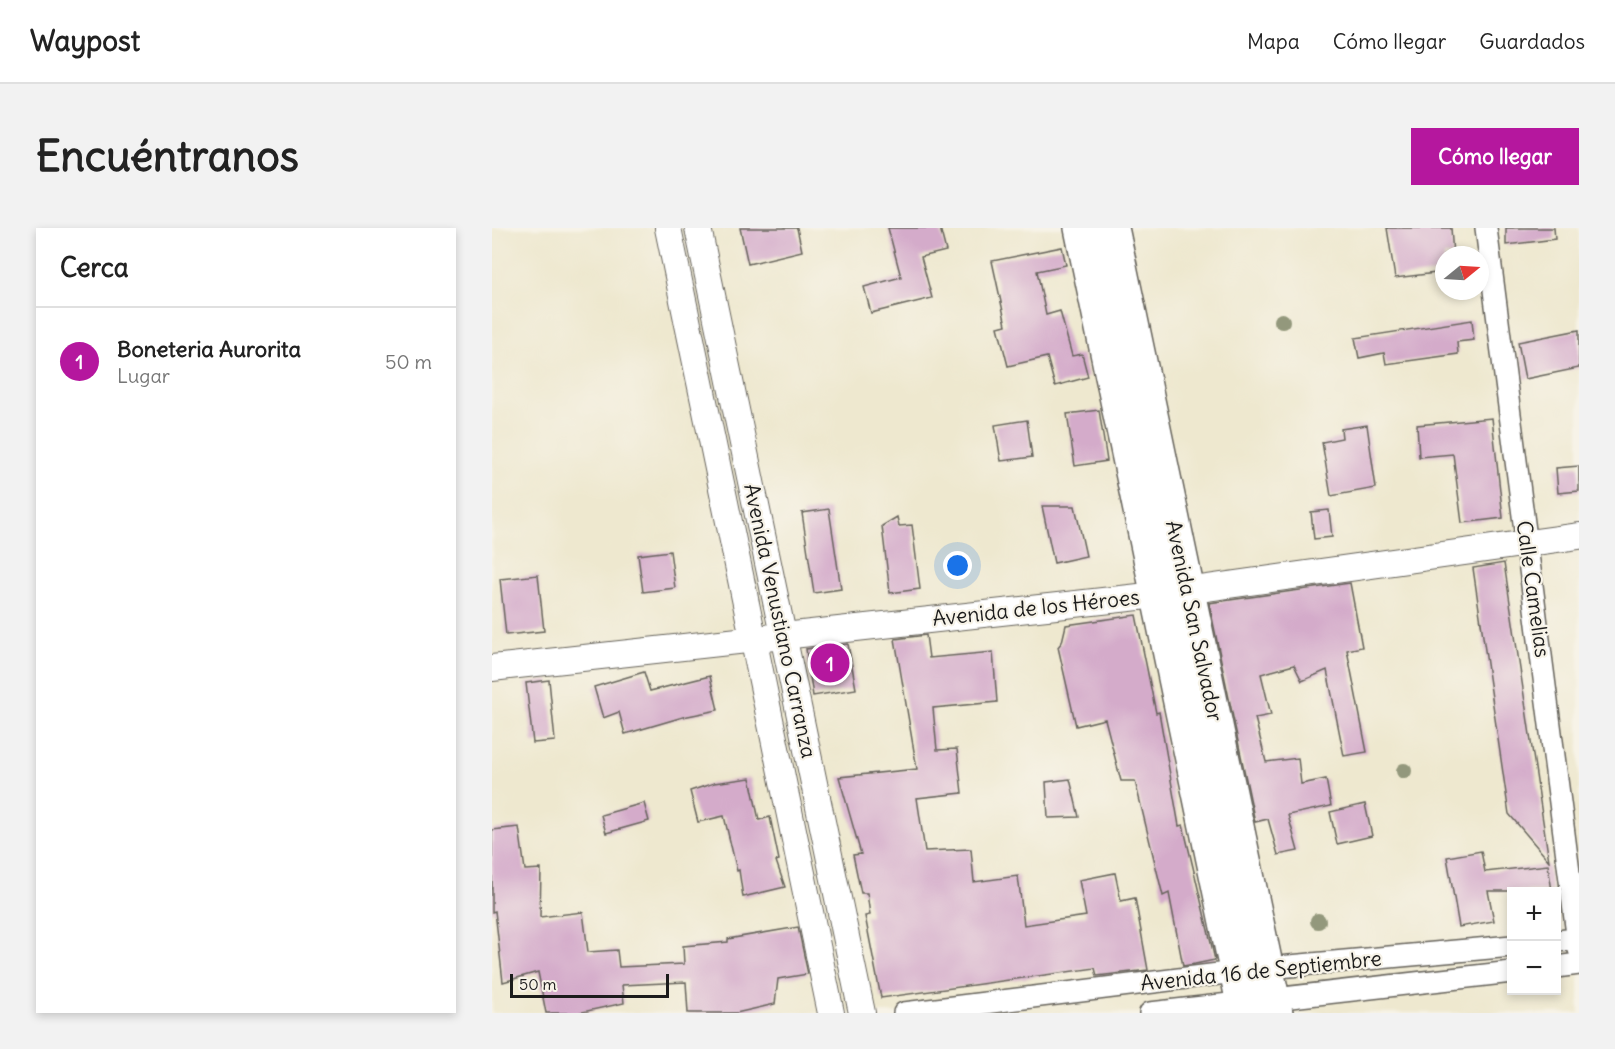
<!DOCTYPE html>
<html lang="es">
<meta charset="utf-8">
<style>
body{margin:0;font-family:Delius,sans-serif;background:#f2f2f2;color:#222}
.controls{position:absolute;right:18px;bottom:18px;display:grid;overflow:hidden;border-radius:0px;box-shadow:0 3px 9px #0003}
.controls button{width:54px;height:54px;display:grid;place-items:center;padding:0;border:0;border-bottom:2px solid #e0e0e0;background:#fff;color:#222;font:30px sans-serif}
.compass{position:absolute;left:943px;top:18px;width:54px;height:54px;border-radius:50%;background:#fff;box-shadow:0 3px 9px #0003;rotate:72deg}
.scale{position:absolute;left:18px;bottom:15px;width:159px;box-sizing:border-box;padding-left:6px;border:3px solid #1c1c1c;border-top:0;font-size:16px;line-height:21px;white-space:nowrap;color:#1c1c1c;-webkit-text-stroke:4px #f7f3e8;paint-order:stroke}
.you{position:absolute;left:466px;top:338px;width:21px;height:21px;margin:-15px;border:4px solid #fff;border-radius:50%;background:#1a73e8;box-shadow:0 0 0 9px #1a73e833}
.badge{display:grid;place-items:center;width:39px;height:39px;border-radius:50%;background:#b5179e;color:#fff;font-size:20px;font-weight:700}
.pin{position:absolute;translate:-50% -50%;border:3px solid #fff;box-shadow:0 2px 6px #0006}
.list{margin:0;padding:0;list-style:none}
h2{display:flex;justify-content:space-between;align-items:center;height:78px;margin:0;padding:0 24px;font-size:26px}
h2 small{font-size:20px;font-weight:400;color:#767676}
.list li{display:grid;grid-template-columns:39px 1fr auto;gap:18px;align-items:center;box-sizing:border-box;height:108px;padding:0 24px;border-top:2px solid #e0e0e0}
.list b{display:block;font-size:22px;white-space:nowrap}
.list p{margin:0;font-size:20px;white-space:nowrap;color:#767676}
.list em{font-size:20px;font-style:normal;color:#767676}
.map{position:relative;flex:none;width:1087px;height:785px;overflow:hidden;border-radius:0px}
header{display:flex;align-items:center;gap:36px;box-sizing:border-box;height:84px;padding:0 30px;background:#fff;border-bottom:2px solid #e0e0e0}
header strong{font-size:28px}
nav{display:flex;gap:33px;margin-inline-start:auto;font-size:21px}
.intro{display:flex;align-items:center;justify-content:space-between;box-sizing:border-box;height:144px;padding:0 36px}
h1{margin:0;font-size:42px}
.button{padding:15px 27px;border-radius:0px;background:#b5179e;color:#fff;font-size:21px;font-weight:700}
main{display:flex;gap:36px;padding:0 36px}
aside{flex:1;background:#fff;border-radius:0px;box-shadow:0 3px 9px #0003}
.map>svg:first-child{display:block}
.building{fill:#d4abca}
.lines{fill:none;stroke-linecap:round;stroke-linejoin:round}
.minor-casing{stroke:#66635b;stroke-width:24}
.tertiary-casing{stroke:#66635b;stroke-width:28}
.primary-casing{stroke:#66635b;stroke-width:36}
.minor{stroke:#fff;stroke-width:21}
.tertiary{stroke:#fff;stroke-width:26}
.primary{stroke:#fff;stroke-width:33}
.tree{fill:#93987c}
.labels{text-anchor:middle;stroke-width:4.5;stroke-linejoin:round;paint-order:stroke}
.street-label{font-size:21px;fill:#1c1c1c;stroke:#f7f3e8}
</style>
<header>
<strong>Waypost</strong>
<nav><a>Mapa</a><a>Cómo llegar</a><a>Guardados</a></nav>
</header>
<div class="intro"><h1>Encuéntranos</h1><a class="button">Cómo llegar</a></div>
<main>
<aside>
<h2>Cerca<small></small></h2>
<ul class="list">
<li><span class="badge">1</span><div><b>Boneteria Aurorita</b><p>Lugar</p></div><em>50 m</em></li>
</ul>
</aside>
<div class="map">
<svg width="1087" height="785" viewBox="0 0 1087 785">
<rect width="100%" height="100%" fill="#f7f3e8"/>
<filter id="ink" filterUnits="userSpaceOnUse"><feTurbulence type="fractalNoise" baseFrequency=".0167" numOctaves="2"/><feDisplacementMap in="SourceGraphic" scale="12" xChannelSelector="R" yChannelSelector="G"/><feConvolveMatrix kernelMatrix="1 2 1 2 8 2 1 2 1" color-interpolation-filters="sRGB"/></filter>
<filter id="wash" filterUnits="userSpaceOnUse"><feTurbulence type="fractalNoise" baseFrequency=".008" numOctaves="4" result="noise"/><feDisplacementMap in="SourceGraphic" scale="24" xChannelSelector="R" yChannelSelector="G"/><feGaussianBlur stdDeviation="1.35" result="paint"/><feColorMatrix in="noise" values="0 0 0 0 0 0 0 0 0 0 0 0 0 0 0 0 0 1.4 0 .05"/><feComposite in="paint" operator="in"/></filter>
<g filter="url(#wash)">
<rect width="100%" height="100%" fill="#eee8cf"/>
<g id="blocks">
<g class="building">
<path d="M 248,0 L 305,0 L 310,23 L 256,36 Z"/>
<path d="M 396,0 L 448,0 L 454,23 L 429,29 L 440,70 L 379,85 L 372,59 L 409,49 Z"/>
<path d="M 895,0 L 959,0 L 961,27 L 952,27 L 952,44 L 903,50 Z"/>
<path d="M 1014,0 L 1062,0 L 1063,11 L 1014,17 Z"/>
<path d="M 570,19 L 574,37 L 545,43 L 554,87 L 568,83 L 580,128 L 590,126 L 596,149 L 563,158 L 555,129 L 516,138 L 506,99 L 514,97 L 500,33 Z"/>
<path d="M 980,92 L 982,112 L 965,114 L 966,126 L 894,136 L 892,125 L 867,130 L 863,110 Z"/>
<path d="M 1087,102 L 1087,140 L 1033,151 L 1026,114 Z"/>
<path d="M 607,182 L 615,233 L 583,238 L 575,186 Z"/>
<path d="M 1000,190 L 1011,290 L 970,295 L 961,226 L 927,229 L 925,197 Z"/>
<path d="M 535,192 L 540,229 L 509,233 L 503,197 Z"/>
<path d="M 875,197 L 884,260 L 839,268 L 830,214 L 850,210 L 849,201 Z"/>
<path d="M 1087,238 L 1087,263 L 1066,265 L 1064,240 Z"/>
<path d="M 550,278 L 583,278 L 594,328 L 562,335 Z"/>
<path d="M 337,281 L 349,361 L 322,365 L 310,285 Z"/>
<path d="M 837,282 L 840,309 L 822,311 L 819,284 Z"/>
<path d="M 405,289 L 407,298 L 420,297 L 428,361 L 398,365 L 390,298 Z"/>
<path d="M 178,323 L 183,360 L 151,364 L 146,327 Z"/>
<path d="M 1012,335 L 1057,633 L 1017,586 L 981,340 Z"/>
<path d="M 46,347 L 52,403 L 14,407 L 8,351 Z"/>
<path d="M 858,355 L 870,419 L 855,422 L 875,524 L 852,528 L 835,442 L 810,453 L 802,437 L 769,446 L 779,487 L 763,490 L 774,534 L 806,530 L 809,556 L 834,551 L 839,578 L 796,587 L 806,623 L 786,627 L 776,591 L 763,594 L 717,375 Z"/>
<path d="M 644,387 L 664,485 L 667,484 L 687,598 L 691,597 L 723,732 L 703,736 L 691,738 L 677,665 L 671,668 L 643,553 L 629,553 L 613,491 L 584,498 L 566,419 L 570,414 L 574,397 Z"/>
<path d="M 434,407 L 437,430 L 501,424 L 505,474 L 441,480 L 445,522 L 465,521 L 470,565 L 425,570 L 433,623 L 479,621 L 482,654 L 526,648 L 532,697 L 594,688 L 587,652 L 623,645 L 629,673 L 643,670 L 656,742 L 605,748 L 603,740 L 389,770 L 373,688 L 378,687 L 375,665 L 369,665 L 361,627 L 369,626 L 347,549 L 425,541 L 403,411 Z"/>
<path d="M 356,416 L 364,461 L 321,468 L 314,421 Z"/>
<path d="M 152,444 L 158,463 L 218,448 L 226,482 L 191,489 L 133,506 L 127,484 L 111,490 L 102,459 Z"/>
<path d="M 57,452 L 63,513 L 41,515 L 34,455 Z"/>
<path d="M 258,550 L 267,592 L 278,589 L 287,632 L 284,633 L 293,659 L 251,669 L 247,642 L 245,643 L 232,588 L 206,594 L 198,563 L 222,555 Z"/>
<path d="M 578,551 L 587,589 L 556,590 L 554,554 Z"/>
<path d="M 152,575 L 157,593 L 114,605 L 109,587 Z"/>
<path d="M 873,576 L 880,608 L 845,616 L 838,584 Z"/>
<path d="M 27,599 L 33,642 L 49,641 L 48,689 L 91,684 L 96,724 L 125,722 L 127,739 L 192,736 L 191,718 L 236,714 L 236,711 L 306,699 L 316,746 L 286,751 L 283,776 L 244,785 L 196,785 L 194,754 L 130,757 L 132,775 L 86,785 L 54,785 L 46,744 L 11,754 L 3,683 L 0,684 L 0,602 Z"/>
<path d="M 989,623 L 993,644 L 1056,637 L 1060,663 L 996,663 L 1002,693 L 967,699 L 955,629 Z"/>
</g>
</g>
</g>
<g filter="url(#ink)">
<use href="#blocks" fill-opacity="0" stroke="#66635b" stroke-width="1.5"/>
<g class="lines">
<defs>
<g id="minor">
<path d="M 994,0 L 1087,722"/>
<path d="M 1064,713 L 1086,711"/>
<path d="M 1064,739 L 1087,736"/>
<path d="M 412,785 L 775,740 L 1020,718"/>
<path d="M 658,785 L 1020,744"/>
</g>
<g id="tertiary">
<path d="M 176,0 L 339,785"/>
<path d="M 206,0 L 370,785"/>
<path d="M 0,440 L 665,367 L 1087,308"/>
</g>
<g id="primary">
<path d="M 589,0 L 753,785"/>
<path d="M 620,0 L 784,785"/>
</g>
</defs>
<use href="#minor" class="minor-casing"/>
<use href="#tertiary" class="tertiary-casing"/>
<use href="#primary" class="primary-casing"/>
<use href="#minor" class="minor"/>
<use href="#tertiary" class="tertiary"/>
<use href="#primary" class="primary"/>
</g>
<g class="tree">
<circle cx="790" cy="93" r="8"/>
<circle cx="912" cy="543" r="8"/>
<circle cx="826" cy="693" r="8"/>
</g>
</g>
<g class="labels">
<g class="street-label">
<text transform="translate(1041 361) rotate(82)" y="7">Calle Camelias</text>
<text transform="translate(544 380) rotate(-6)" y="7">Avenida de los Héroes</text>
<text transform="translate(288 393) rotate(78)" y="7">Avenida Venustiano Carranza</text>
<text transform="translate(702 393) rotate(78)" y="7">Avenida San Salvador</text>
<text transform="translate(769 743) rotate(-6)" y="7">Avenida 16 de Septiembre</text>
</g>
</g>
</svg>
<div class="controls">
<button>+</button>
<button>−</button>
</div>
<svg class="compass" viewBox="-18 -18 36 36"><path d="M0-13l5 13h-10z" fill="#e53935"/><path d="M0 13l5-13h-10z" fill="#767676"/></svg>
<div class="scale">50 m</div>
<div class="you"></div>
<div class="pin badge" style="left:338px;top:435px">1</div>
</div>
</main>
